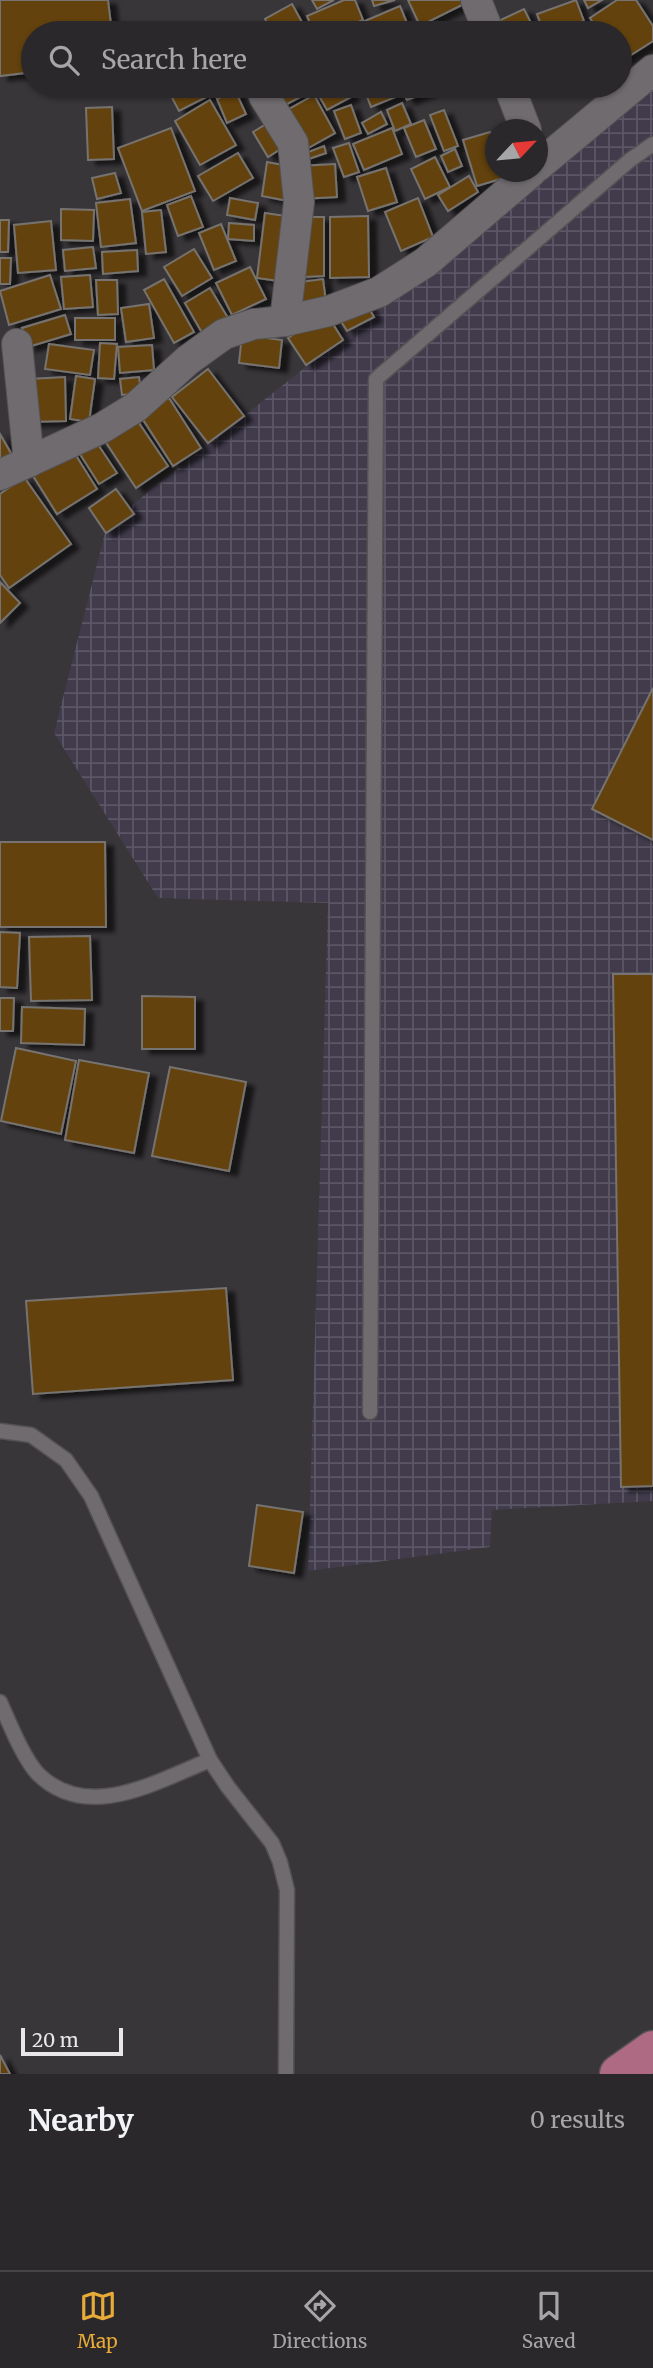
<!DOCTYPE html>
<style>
body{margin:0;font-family:Merriweather,serif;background:#373437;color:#f1f3f6}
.compass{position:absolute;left:485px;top:119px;width:63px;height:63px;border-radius:50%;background:#2b282b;box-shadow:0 2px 5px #0004;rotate:64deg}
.scale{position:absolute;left:21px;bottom:18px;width:102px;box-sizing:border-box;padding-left:7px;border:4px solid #e9e7e9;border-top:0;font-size:19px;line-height:24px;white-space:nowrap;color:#e9e7e9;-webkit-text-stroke:5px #393639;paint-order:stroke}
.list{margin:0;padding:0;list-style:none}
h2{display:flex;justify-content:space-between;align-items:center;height:91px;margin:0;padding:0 28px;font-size:30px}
h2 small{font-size:23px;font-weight:400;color:#a6a6a9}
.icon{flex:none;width:38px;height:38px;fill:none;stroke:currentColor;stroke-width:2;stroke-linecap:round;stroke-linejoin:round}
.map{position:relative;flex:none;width:653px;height:2074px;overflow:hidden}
.search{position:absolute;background:#2b282b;box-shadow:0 2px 5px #0004;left:21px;right:21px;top:21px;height:77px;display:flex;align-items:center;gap:18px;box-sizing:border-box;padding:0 24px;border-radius:38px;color:#a6a6a9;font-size:26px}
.sheet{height:196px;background:#2b282b}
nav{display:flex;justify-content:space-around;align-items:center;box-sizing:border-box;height:98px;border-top:2px solid #474447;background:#2b282b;font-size:19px;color:#a6a6a9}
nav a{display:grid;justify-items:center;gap:4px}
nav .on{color:#e8ab37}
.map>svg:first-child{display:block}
.industrial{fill:url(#industrial-grid)}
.building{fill:#64420b;stroke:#767370;stroke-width:2;filter:url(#shadow)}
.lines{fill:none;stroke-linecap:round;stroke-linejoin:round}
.service-casing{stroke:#545254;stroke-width:17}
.minor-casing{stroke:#545254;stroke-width:32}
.primary-casing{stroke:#545254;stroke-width:41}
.service{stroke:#6f6b6f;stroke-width:14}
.minor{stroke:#6f6b6f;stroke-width:30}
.primary{stroke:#ad6a82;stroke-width:38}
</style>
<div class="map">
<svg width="653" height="2074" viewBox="0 0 653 2074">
<defs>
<pattern id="industrial-grid" width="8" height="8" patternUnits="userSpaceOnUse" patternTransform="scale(1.75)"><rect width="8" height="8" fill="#413b4c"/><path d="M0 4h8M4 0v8" fill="none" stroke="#5c5766"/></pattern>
<filter id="shadow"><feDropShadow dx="8" dy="4.5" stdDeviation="2" flood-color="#0009"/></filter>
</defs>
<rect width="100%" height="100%" fill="#393639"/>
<path class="industrial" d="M 653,90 L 653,1501 L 492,1510 L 490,1547 L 308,1571 L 328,903 L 158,898 L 54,733 L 107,525 Z"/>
<g class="building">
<path d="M 0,0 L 108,0 L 112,33 L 33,33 L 33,72 L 0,76 Z"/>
<path d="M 312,0 L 334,0 L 317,9 Z"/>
<path d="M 344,0 L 355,0 L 363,20 L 332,33 L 314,33 L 307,16 Z"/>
<path d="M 372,0 L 395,0 L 374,6 Z"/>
<path d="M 408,0 L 462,0 L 464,4 L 420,26 Z"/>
<path d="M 576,0 L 584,21 L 544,33 L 537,14 Z"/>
<path d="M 584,0 L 602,0 L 588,8 Z"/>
<path d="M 617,0 L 636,0 L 653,26 L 653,41 L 620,62 L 620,33 L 600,33 L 590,18 Z"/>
<path d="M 292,4 L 308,33 L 273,33 L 265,19 Z"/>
<path d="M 400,6 L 409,28 L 397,33 L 365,33 L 360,23 Z"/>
<path d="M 524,9 L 536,33 L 494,33 L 490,25 Z"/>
<path d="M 437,22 L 441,33 L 407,33 Z"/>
<path d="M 172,86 L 220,86 L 222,89 L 179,111 L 167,88 Z"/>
<path d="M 264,86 L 302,86 L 306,94 L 276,110 Z"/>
<path d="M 316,86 L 345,86 L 351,97 L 327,110 L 314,87 Z"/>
<path d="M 363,86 L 394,86 L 398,96 L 371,107 Z"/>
<path d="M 400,86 L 433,86 L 435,89 L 407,100 Z"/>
<path d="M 235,90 L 246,114 L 227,123 L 217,99 Z"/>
<path d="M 314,95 L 335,133 L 303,151 L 282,113 Z"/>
<path d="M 210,100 L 236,145 L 200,165 L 175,121 Z"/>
<path d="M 402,103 L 411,124 L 395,131 L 387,110 Z"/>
<path d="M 351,105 L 361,133 L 345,139 L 334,111 Z"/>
<path d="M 112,107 L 114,159 L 88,160 L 86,108 Z"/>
<path d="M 444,110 L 458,146 L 444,151 L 430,115 Z"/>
<path d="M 381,112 L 387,124 L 368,134 L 362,123 Z"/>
<path d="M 276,118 L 290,143 L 268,157 L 253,132 Z"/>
<path d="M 424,120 L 436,149 L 416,157 L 404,128 Z"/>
<path d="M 171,128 L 195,191 L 142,211 L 118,148 Z"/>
<path d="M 392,128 L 402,154 L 364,170 L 353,144 Z"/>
<path d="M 490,132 L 496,149 L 496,172 L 502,172 L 504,178 L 477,186 L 463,140 Z"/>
<path d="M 349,143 L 359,172 L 344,177 L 333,148 Z"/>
<path d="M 324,146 L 326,153 L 300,162 L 298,156 Z"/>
<path d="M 455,149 L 462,166 L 448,172 L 441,156 Z"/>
<path d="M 238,153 L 253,178 L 213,201 L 198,176 Z"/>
<path d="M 435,157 L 450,187 L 425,199 L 411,169 Z"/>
<path d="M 267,162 L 293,167 L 288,201 L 262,196 Z"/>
<path d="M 335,164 L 337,197 L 301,199 L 299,166 Z"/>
<path d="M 386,168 L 397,202 L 368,211 L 357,177 Z"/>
<path d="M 115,173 L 121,193 L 97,199 L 92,178 Z"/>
<path d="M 469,176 L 478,192 L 448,211 L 438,195 Z"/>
<path d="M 191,196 L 203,227 L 178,236 L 167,205 Z"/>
<path d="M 230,198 L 258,203 L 255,220 L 227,215 Z"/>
<path d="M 418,198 L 433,237 L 401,251 L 385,212 Z"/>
<path d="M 130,199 L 136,243 L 101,247 L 96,203 Z"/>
<path d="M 61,209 L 94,210 L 93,241 L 61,240 Z"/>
<path d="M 161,210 L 166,252 L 146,254 L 142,212 Z"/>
<path d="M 265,213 L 293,217 L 286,282 L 257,278 Z"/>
<path d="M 368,216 L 369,277 L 330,278 L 330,217 Z"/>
<path d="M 303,217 L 324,217 L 324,276 L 304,277 Z"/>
<path d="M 0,220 L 9,220 L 8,252 L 0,252 Z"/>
<path d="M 51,221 L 56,270 L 18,273 L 14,225 Z"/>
<path d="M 229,223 L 254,225 L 254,241 L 228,239 Z"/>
<path d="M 221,224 L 236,261 L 214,270 L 199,233 Z"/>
<path d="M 93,247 L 96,268 L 65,271 L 63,250 Z"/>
<path d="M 194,249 L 212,278 L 182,296 L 164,267 Z"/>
<path d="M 137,250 L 138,271 L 103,274 L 102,252 Z"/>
<path d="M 0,258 L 11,258 L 10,284 L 0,284 Z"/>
<path d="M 250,267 L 266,299 L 232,315 L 216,283 Z"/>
<path d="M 50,275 L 61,309 L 9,325 L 0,291 Z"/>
<path d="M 90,275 L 93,307 L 64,309 L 61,277 Z"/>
<path d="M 164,279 L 194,332 L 174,343 L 144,290 Z"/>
<path d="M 323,279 L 326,302 L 296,307 L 292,283 Z"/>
<path d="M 96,280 L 117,280 L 118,314 L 98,315 Z"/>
<path d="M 210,288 L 231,323 L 205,338 L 185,303 Z"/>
<path d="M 366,303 L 374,317 L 347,331 L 339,318 Z"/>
<path d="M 149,304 L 154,338 L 126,342 L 121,308 Z"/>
<path d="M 326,313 L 343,340 L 306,365 L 288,338 Z"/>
<path d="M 65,315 L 71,334 L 28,347 L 22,328 Z"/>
<rect x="75" y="318" width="40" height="22"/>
<path d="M 242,335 L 282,340 L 279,368 L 239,363 Z"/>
<path d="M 100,343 L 117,344 L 114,379 L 98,378 Z"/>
<path d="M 49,344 L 94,350 L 90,375 L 45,369 Z"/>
<path d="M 152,345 L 154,370 L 120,373 L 118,347 Z"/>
<path d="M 208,369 L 244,416 L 208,443 L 172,397 Z"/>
<path d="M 76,376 L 95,379 L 89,422 L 70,419 Z"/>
<path d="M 65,377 L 66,421 L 30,422 L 29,379 Z"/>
<path d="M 139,377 L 141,393 L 122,395 L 120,379 Z"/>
<path d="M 169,398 L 201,448 L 173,466 L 140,415 Z"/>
<path d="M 135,417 L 168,466 L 136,488 L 103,438 Z"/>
<path d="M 0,434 L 12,455 L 0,462 Z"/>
<path d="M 95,440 L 117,473 L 99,484 L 78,451 Z"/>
<path d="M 70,446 L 97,489 L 57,514 L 30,471 Z"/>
<path d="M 24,477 L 71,544 L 9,588 L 0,575 L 0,494 Z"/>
<path d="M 116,489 L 134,514 L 106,533 L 89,508 Z"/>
<path d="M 0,582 L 20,603 L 0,623 Z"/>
<path d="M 653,688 L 653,840 L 592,809 Z"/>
<path d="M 0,842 L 105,842 L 106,927 L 0,927 Z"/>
<path d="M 0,932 L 20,933 L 17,988 L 0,987 Z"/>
<path d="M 90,936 L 92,1000 L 31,1001 L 29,937 Z"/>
<path d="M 613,974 L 653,974 L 653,1486 L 621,1487 Z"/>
<path d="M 142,996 L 195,997 L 195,1049 L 142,1049 Z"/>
<path d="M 0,998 L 14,998 L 13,1031 L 0,1031 Z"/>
<path d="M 22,1007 L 85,1009 L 84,1045 L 21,1043 Z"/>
<path d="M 16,1048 L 76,1061 L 61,1134 L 1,1121 Z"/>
<path d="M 79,1060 L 149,1073 L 134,1153 L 65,1140 Z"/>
<path d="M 170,1067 L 246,1082 L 229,1171 L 152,1156 Z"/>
<path d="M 226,1288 L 233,1380 L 33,1394 L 26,1301 Z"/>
<path d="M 257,1505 L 303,1512 L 294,1573 L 249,1566 Z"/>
<path d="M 0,2055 L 10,2074 L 0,2074 Z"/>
</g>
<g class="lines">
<defs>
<g id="service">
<path d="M 370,1412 L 376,379 L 630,160 L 653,144"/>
<path d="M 0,1431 L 31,1435 L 66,1460 L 91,1496 L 210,1760 L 228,1787 L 272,1843 L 280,1862 L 287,1890 L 286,2074"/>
<path d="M 0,1702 C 9,1722 23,1758 38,1774 C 88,1823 157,1781 210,1760"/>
</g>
<g id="minor">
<path d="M 476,0 L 489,33"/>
<path d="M 509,86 L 526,130"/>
<path d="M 264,96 L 293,143 L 299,202 L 285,321"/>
<path d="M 538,166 L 653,70"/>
<path d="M 17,344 L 29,462"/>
<path d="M 0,475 L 102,428 L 136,407 L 188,360 L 224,334 L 254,324 L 285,321 L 329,311 L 379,292 L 426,262 L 531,172"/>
</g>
<path id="primary" d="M 619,2074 L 653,2050"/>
</defs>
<use href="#service" class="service-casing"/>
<use href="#minor" class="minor-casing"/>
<use href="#primary" class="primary-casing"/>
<use href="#service" class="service"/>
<use href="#minor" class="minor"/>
<use href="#primary" class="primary"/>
</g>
</svg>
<svg class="compass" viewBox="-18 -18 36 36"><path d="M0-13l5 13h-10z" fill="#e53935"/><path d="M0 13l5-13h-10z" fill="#a6a6a9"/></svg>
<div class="scale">20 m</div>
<div class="search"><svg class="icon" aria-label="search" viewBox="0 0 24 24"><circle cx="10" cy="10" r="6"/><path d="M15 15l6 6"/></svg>Search here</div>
</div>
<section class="sheet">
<h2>Nearby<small>0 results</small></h2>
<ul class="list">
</ul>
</section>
<nav>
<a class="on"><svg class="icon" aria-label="map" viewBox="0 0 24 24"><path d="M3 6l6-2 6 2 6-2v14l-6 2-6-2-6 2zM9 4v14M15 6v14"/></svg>Map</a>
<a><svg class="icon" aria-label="directions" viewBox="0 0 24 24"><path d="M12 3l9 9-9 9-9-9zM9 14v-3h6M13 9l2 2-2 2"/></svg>Directions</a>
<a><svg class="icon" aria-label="saved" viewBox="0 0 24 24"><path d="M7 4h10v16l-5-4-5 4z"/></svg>Saved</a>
</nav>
